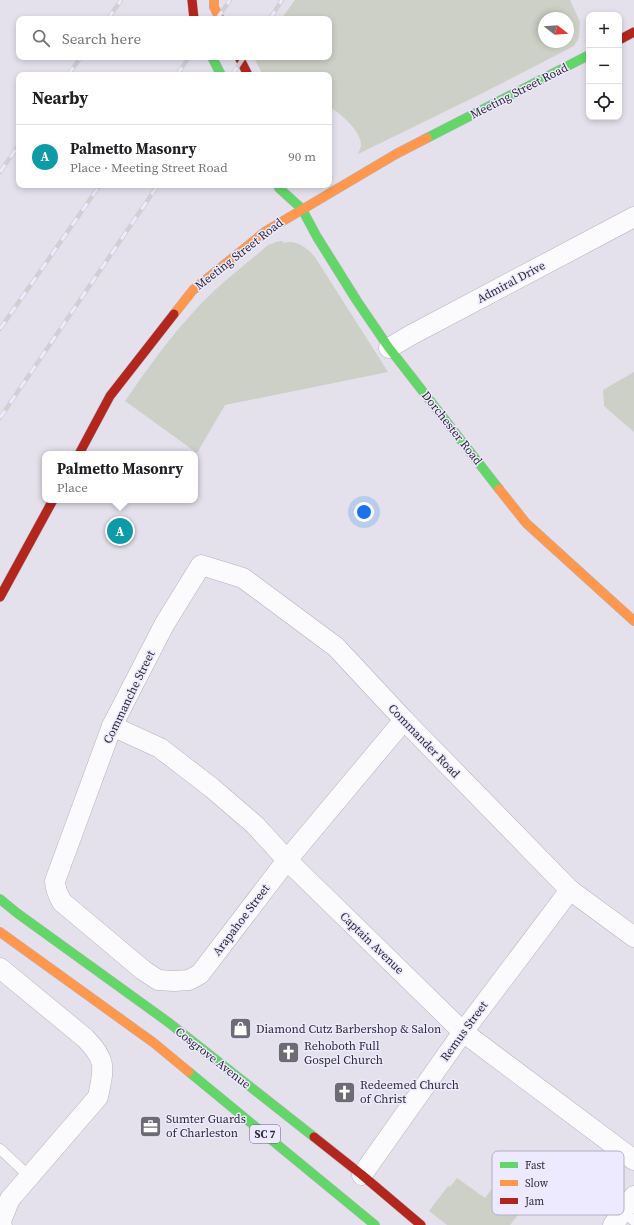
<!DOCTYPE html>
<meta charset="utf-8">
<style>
body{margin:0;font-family:"Source Serif 4",serif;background:#f6f6f6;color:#202124}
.controls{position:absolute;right:12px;top:12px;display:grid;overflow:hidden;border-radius:8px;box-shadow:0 2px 6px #0003}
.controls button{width:36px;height:36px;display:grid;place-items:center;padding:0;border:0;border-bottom:1px solid #e0e0e0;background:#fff;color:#202124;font:20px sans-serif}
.compass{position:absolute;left:538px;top:12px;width:36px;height:36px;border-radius:50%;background:#fff;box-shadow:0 2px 6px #0003;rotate:107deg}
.you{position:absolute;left:364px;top:512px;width:14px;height:14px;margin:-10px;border:3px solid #fff;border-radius:50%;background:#1a73e8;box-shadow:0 0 0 6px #1a73e833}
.badge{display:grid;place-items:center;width:26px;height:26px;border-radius:50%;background:#1a73e8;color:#fff;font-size:13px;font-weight:700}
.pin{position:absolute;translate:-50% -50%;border:2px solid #fff;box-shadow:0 1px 4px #0006}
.popup{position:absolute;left:42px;top:451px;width:156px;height:52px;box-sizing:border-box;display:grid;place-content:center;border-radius:8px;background:#fff;filter:drop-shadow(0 1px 3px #0005);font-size:13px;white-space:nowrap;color:#757577}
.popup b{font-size:15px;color:#202124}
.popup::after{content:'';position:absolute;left:50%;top:100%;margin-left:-8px;border:8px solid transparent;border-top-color:#fff}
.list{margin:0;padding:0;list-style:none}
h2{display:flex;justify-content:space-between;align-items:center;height:52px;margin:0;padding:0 16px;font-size:17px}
h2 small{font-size:13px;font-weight:400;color:#757577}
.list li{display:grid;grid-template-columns:26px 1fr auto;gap:12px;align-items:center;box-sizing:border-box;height:64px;padding:0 16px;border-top:1px solid #e0e0e0}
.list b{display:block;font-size:15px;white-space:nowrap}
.list p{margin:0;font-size:13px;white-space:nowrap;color:#757577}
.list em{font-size:13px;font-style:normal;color:#757577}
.icon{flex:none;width:22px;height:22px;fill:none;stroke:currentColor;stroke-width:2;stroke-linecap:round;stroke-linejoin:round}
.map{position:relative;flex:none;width:634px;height:1225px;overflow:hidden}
.search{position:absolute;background:#fff;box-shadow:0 2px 6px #0003;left:16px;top:16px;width:316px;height:44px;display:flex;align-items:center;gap:10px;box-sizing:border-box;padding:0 14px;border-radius:8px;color:#757577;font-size:15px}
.panel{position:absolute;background:#fff;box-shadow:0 2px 6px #0003;left:16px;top:72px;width:316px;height:116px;border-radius:8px}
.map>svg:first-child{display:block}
.green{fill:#ccd0c6;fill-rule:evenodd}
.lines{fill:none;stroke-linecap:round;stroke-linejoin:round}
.lane-casing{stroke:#b5b2bc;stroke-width:11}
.street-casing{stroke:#b5b2bc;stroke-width:21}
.fast-casing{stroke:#b5b2bc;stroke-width:10}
.slow-casing{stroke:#b5b2bc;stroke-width:10}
.jam-casing{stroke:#b5b2bc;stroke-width:10}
.lane{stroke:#fbfafc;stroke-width:10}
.street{stroke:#fbfafc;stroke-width:20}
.fast{stroke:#63d668;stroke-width:9}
.slow{stroke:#ff974d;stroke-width:9}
.jam{stroke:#b3261e;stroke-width:9}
.rail-casing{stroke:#d0d0d4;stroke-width:4.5}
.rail{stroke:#ede9ff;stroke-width:3;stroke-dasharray:9;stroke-linecap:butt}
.labels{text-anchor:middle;stroke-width:3;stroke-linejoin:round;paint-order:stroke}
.shield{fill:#ede9ff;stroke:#676470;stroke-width:1}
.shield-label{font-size:11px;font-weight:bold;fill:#2d2b33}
.street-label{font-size:12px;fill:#2d2b33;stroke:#ede9ff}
.poi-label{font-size:12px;fill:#2d2b33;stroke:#ede9ff;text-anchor:start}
.key{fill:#ede9ff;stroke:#b3b0c2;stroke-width:1}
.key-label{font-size:11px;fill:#2d2b33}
</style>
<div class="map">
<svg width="634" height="1225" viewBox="0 0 634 1225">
<rect width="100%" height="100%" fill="#e4e1ed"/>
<g class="green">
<path d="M 295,0 L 570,0 L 580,22 L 579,38 L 574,46 L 483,93 L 358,154 C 359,151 361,148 361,145 C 361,130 340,114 329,106 L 329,75 L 263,75 L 254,58 L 255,57 L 329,57 L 329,19 L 281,19 ZM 544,18 L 568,18 L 568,42 L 544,42 Z"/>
<path d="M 282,241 L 284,243 C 296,239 307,248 315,257 L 388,372 L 225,405 L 197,453 L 125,401 C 152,362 179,324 214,291 C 231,275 250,261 268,245 L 276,242 Z"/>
<path d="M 634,372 L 634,432 L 604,406 L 603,390 Z"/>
<path d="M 457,1178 L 485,1198 L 498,1180 L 503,1189 L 525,1206 L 510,1225 L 447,1225 L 429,1211 L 448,1186 L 450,1187 Z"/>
</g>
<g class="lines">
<defs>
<g id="lane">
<path d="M 0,1149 L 30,1177"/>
<path d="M 623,1212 L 634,1221"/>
</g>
<g id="street">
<path d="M 389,348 L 411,335 L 634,217"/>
<path d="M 404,720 L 287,860 L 200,974 L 189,980 L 174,981 L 158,980 L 143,970 L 62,902 C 58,895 55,889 55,881 L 112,726 L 164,625 L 201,565 L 243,578 L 336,647 L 404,720 L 570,890 L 634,937"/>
<path d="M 112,726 L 160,748 L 212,788 L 255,825 L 287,860 L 463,1032 L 634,1160"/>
<path d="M 0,968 L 85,1038 C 107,1060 104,1068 98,1097 L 10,1199 L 0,1223 L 2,1225"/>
<path d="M 362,1175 L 463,1032 L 570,890"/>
<path d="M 613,1225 L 634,1196"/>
</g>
<g id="fast">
<path d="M 212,57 L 221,75"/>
<path d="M 427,138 L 589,55"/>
<path d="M 278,185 L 279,188 L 302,209 L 317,237 L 357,301 L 389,348 L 499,489"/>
<path d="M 0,899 L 17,913 L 168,1022 L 314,1137"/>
<path d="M 189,1072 L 375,1225"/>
</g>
<g id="slow">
<path d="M 214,0 L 214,7 L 220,19"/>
<path d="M 174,314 L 193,290 L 266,231 L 396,154 L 427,138"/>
<path d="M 499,489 L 526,523 L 634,621"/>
<path d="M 0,932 L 154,1043 L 189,1072"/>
</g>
<g id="jam">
<path d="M 192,0 L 194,19"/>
<path d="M 619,40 L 634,32"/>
<path d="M 239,57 L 248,75"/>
<path d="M 79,454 L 110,396 L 174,314"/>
<path d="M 0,597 L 53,500"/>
<path d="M 314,1137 L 362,1175 L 421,1225"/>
</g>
</defs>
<use href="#lane" class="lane-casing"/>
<use href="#street" class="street-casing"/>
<use href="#fast" class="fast-casing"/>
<use href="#slow" class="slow-casing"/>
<use href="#jam" class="jam-casing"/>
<use href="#lane" class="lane"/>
<use href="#street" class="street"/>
<use href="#fast" class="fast"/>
<use href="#slow" class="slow"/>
<use href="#jam" class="jam"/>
<defs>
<g id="rail">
<path d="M 108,19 L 121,0"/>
<path d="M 217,19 L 230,0"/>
<path d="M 270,19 L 282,0"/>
<path d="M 68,75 L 81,57"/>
<path d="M 177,75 L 189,57"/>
<path d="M 232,75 L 244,57"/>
<path d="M 0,172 L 19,145"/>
<path d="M 0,329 L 100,185"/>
<path d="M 0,418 L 158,185"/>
</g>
</defs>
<use href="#rail" class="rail-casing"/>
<use href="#rail" class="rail"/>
</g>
<defs>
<symbol id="shop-square" viewBox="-11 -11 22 22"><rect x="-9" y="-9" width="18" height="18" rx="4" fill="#6d6b74" stroke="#ede9ff"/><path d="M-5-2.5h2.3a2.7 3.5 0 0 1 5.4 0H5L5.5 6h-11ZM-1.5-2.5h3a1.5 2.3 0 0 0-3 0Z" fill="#fff"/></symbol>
<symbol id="church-square" viewBox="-11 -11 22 22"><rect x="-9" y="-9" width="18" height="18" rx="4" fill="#6d6b74" stroke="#ede9ff"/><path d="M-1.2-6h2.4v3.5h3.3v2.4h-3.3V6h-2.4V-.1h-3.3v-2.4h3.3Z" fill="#fff"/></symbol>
<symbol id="office-square" viewBox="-11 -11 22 22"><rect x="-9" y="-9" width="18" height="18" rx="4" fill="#6d6b74" stroke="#ede9ff"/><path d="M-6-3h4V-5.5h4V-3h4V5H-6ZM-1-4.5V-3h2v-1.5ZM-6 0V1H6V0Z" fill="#fff"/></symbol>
</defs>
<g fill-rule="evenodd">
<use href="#shop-square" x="228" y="1016" width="25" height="25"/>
<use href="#church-square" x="276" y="1040" width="25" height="25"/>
<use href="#church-square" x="332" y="1080" width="25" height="25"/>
<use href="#office-square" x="138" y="1114" width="25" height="25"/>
</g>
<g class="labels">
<rect class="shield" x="250" y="1125" width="30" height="18" rx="3"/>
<g class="shield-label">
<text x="265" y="1138">SC 7</text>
</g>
<g class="street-label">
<text transform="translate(519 91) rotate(-27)" y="4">Meeting Street Road</text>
<text transform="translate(239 254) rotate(-38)" y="4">Meeting Street Road</text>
<text transform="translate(511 282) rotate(-28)" y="4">Admiral Drive</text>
<text transform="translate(452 428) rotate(52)" y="4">Dorchester Road</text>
<text transform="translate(129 697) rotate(-64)" y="4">Commanche Street</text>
<text transform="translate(424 741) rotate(46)" y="4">Commander Road</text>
<text transform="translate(241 920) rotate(-53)" y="4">Arapahoe Street</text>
<text transform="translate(372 943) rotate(44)" y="4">Captain Avenue</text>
<text transform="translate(464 1031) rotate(-54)" y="4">Remus Street</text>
<text transform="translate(213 1058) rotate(38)" y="4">Cosgrove Avenue</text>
</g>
<g class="poi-label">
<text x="256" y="1033">Diamond Cutz Barbershop &amp; Salon</text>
<text x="304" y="1050">Rehoboth Full<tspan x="304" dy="14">Gospel Church</tspan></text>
<text x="360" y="1089">Redeemed Church<tspan x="360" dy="14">of Christ</tspan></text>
<text x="166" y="1123">Sumter Guards<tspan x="166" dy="14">of Charleston</tspan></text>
</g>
</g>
<rect x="492" y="1151" width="132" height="64" rx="6" class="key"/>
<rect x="500" y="1162" width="18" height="6" fill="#63d668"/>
<rect x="500" y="1180" width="18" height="6" fill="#ff974d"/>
<rect x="500" y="1198" width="18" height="6" fill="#b3261e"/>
<g class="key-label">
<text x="525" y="1169">Fast</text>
<text x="525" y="1187">Slow</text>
<text x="525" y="1205">Jam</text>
</g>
</svg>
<div class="controls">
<button>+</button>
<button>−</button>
<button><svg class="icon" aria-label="locate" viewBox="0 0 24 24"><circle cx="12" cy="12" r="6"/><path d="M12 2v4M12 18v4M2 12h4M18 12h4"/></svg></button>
</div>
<svg class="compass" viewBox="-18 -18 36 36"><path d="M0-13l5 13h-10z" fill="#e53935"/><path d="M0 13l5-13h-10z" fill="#757577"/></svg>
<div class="you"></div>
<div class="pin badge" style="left:120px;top:531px;background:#0f9aa8">A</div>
<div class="popup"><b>Palmetto Masonry</b>Place</div>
<div class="search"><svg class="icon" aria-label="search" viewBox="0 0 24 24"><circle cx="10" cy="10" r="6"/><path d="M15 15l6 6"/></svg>Search here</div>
<section class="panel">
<h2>Nearby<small></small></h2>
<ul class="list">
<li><span class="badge" style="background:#0f9aa8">A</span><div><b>Palmetto Masonry</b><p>Place · Meeting Street Road</p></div><em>90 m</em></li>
</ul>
</section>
</div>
